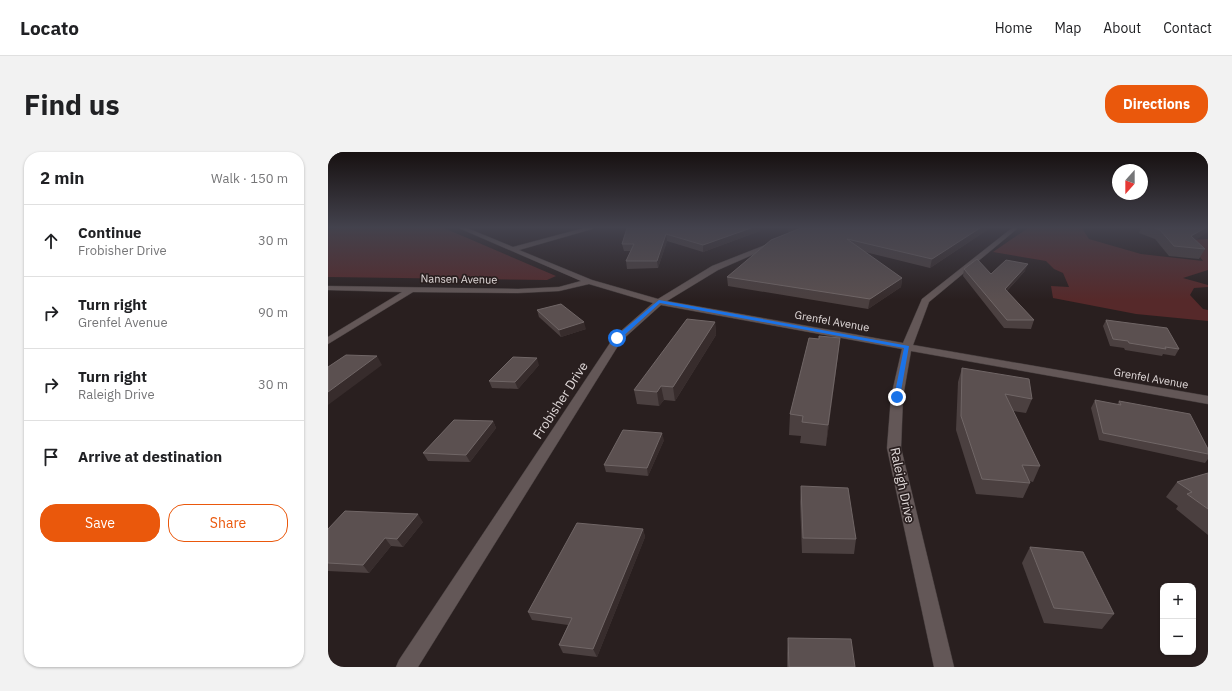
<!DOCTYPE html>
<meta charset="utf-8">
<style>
body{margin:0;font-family:"IBM Plex Sans",sans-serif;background:#f2f2f2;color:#202124}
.controls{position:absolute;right:12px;bottom:12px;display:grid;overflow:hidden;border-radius:8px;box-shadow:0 1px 3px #0004}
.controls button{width:36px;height:36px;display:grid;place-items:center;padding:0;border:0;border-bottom:1px solid #e0e0e0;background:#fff;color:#202124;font:20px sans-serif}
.compass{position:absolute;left:784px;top:12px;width:36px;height:36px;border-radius:50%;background:#fff;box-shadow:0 1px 3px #0004;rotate:201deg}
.stop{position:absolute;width:12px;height:12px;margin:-9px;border:3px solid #1a73e8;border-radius:50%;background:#fff}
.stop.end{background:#1a73e8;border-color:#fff;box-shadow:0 1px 4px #0008}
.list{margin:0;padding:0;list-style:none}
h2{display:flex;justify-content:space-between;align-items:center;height:52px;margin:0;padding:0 16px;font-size:17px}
h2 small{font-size:13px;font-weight:400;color:#757577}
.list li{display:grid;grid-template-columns:26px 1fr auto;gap:12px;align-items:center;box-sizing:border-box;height:72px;padding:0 16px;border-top:1px solid #e0e0e0}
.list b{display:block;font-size:15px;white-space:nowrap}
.list p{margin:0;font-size:13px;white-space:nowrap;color:#757577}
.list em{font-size:13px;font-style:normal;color:#757577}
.actions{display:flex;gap:8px;padding:12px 16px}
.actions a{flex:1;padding:9px 0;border:1px solid #ea580c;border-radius:16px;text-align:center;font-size:14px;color:#ea580c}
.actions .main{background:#ea580c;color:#fff}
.icon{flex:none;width:22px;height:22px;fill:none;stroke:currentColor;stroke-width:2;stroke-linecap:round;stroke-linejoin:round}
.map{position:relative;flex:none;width:880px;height:515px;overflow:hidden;border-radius:16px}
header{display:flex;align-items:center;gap:24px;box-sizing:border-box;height:56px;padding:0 20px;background:#fff;border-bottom:1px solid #e0e0e0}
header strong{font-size:19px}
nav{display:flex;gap:22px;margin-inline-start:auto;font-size:14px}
.intro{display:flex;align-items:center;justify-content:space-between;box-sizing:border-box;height:96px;padding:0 24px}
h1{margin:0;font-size:28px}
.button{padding:10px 18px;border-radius:16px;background:#ea580c;color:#fff;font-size:14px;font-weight:700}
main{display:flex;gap:24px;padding:0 24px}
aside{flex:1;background:#fff;border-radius:16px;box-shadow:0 1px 3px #0004}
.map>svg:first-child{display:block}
.green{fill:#56292a}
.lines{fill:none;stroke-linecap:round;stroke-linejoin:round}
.street-casing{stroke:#433b3b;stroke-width:1}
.street{fill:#635757;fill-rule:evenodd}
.wall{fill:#4b4040}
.shaded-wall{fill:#372c2c}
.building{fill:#5b5050;stroke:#706666}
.route{fill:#1a73e8}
.labels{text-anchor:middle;stroke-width:3.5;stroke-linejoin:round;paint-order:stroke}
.far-street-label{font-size:11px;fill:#e0d9d9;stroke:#291f1f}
.street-label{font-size:13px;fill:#e0d9d9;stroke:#291f1f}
</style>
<header>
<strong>Locato</strong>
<nav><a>Home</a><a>Map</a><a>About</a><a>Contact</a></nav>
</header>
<div class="intro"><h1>Find us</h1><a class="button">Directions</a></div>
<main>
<aside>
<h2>2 min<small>Walk · 150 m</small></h2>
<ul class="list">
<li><svg class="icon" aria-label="ahead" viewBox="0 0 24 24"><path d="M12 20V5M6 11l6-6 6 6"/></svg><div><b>Continue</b><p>Frobisher Drive</p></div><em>30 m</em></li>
<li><svg class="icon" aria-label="right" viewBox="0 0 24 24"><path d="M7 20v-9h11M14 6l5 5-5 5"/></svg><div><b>Turn right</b><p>Grenfel Avenue</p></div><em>90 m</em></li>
<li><svg class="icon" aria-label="right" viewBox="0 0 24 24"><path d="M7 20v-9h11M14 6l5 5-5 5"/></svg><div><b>Turn right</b><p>Raleigh Drive</p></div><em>30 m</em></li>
<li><svg class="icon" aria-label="arrive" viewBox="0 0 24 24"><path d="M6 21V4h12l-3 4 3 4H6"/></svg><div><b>Arrive at destination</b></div></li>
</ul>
<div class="actions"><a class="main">Save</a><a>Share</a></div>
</aside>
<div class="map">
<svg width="880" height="515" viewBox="0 0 880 515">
<rect width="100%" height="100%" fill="#291f1f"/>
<g class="green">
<path d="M 8,76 L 116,76 L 228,124 L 219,128 L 0,125 L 0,78 Z"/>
<path d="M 700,76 L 754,76 L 761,87 L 813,102 L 875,109 L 859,88 L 880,87 L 880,118 L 855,126 L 880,133 L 880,135 L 866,136 L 862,143 L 875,157 L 880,158 L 880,169 L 808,162 L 725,146 L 723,134 L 741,135 L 735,121 L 726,117 L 718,109 L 665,100 Z"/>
</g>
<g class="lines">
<defs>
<path id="street" d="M 131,76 L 139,76 L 185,95 L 256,76 L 265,76 L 264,77 L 191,98 L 264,128 L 330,147 L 384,114 L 445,90 L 449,90 L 449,92 L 390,118 L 339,149 L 575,191 L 594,147 L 684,76 L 690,76 L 601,150 L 585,193 L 880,244 L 880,252 L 583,199 L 575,245 L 573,296 L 626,515 L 606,515 L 559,296 L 563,245 L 574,197 L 333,153 L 293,189 L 90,515 L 68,515 L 71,508 L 286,185 L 325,151 L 261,132 L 231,139 L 190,141 L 85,140 L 0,192 L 0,185 L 74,140 L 0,138 L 0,134 L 190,137 L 231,135 L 253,129 Z"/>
</defs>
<use href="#street" class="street-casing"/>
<use href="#street" class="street"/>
</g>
<g class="wall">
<path d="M 299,76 L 432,79 L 375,100 L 339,89 L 330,116 L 299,117 L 298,109 L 303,99 L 296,99 L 294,92 Z"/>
<path d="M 460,76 L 662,76 L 602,116 L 537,100 L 574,126 L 573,135 L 540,157 L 400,134 L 399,125 L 460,81 Z"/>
<path d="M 813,76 L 880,76 L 867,88 L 877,97 L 871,107 L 841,104 L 827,87 L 811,81 Z"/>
<path d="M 636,117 L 663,122 L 697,119 L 679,139 L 706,168 L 703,177 L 676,176 L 635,124 Z"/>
<path d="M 209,158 L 258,177 L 233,185 L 211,165 Z"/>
<path d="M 778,168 L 851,197 L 847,204 L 835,202 L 834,204 L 797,198 L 796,196 L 782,194 L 775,174 Z"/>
<path d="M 387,170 L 388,183 L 347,249 L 336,248 L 331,254 L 309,252 L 306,238 Z"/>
<path d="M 510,204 L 498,294 L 472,291 L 473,284 L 461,283 L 462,262 Z"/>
<path d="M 211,213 L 190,237 L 164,236 L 161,229 Z"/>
<path d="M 634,216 L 704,247 L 698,261 L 685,259 L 712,314 L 705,330 L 701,329 L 702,331 L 695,346 L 648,342 L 628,278 L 630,230 Z"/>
<path d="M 767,248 L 789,253 L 791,249 L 880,297 L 880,307 L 877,311 L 771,288 L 763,256 Z"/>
<path d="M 165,269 L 168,276 L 142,310 L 100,309 L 95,301 Z"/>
<path d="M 336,288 L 320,324 L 278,320 L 276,313 Z"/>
<path d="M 880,321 L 880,383 L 848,357 L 850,354 L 838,345 L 849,330 Z"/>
<path d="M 473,334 L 528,387 L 526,402 L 474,401 L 472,350 Z"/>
<path d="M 95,370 L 75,395 L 63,394 L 41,421 L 0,419 L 0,377 Z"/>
<path d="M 315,377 L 317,385 L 269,505 L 235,501 L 231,493 L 240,473 L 204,468 L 200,460 Z"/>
<path d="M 702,395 L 786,462 L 774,477 L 716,471 L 694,411 Z"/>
<path d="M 460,486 L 527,515 L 459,515 L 459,501 Z"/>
</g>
<g class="shaded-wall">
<path d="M 423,76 L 432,76 L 432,79 L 375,100 L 375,93 Z"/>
<path d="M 460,76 L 475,76 L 460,82 Z"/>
<path d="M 652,76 L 662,76 L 602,116 L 604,107 Z"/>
<path d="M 877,76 L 880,76 L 880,80 L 858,94 L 863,84 Z"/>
<path d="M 338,82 L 339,89 L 330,116 L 329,109 Z"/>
<path d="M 700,112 L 697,119 L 674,144 L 677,137 Z"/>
<path d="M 574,126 L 573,135 L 540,157 L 542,147 Z"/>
<path d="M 256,170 L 258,177 L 233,185 L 231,178 Z"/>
<path d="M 387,170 L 388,183 L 347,249 L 345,235 Z"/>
<path d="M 512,186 L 510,204 L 498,294 L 500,273 Z"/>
<path d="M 49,204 L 54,213 L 0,253 L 0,240 Z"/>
<path d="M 209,206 L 211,213 L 190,237 L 187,230 Z"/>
<path d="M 333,234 L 336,248 L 331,254 L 329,240 Z"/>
<path d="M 165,269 L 168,276 L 142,310 L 138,303 Z"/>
<path d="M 334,281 L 336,288 L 320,324 L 319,316 Z"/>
<path d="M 90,362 L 95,370 L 75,395 L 69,387 Z"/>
<path d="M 315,377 L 317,385 L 269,505 L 265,497 Z"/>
<path d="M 57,386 L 63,394 L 41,421 L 35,413 Z"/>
</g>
<g class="building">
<path d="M 299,76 L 423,76 L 375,93 L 338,82 L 329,109 L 298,109 L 306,92 L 294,92 Z"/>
<path d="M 473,76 L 652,76 L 604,107 L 519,87 L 574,126 L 542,147 L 399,125 L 443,88 Z"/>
<path d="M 826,76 L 877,76 L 863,84 L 877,97 L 846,94 L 832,78 Z"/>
<path d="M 649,107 L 663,122 L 678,108 L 700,112 L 677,137 L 706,168 L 679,168 L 636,117 Z"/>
<path d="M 233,152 L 256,170 L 231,178 L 209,158 Z"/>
<path d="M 359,167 L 387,170 L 345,235 L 333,234 L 329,240 L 306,238 Z"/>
<path d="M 778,168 L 839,176 L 851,197 L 837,195 L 838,197 L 801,191 L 800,189 L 785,187 Z"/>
<path d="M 491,184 L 512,186 L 500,273 L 474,270 L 475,264 L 462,262 L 481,186 L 491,187 Z"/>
<path d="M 18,203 L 49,204 L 0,240 L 0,215 Z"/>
<path d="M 185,205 L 209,206 L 187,230 L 161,229 Z"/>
<path d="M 634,216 L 701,227 L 704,247 L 677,242 L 712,314 L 694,313 L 702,331 L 654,327 L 633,264 Z"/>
<path d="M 767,248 L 793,253 L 791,249 L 862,262 L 880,297 L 880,302 L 775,281 Z"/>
<path d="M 126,268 L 165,269 L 138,303 L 95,301 Z"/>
<path d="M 295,278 L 334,281 L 319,316 L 276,313 Z"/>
<path d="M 880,321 L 880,357 L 859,342 L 864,340 L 849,330 Z"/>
<path d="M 473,334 L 520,336 L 528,387 L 475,386 Z"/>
<path d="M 17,359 L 90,362 L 69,387 L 57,386 L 35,413 L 0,411 L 0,377 Z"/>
<path d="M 249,371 L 315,377 L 265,497 L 231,493 L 244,466 L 200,460 Z"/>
<path d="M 702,395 L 755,400 L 786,462 L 726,456 Z"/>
<path d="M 460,486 L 523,487 L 527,515 L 461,515 Z"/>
</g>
<linearGradient id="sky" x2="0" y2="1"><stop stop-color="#171111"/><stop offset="0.51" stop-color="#43424d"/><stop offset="1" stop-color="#43424d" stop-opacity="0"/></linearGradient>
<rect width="880" height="148" fill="url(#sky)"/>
<path class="route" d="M 331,148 L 581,194 L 572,245 L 569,247 L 566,245 L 576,196 L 332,151 L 291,188 L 287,188 L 287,185 Z"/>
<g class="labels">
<g class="far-street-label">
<text transform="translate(131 127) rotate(1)" y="4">Nansen Avenue</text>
<text transform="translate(504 169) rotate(10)" y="4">Grenfel Avenue</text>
<text transform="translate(823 226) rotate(10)" y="4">Grenfel Avenue</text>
</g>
<g class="street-label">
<text transform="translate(232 248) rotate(-57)" y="5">Frobisher Drive</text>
<text transform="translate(575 333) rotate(78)" y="5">Raleigh Drive</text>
</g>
</g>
</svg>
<div class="controls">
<button>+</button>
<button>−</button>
</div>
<svg class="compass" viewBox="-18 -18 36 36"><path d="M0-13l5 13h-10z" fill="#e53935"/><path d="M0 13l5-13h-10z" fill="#757577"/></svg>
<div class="stop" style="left:289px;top:186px"></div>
<div class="stop end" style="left:569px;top:245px"></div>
</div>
</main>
